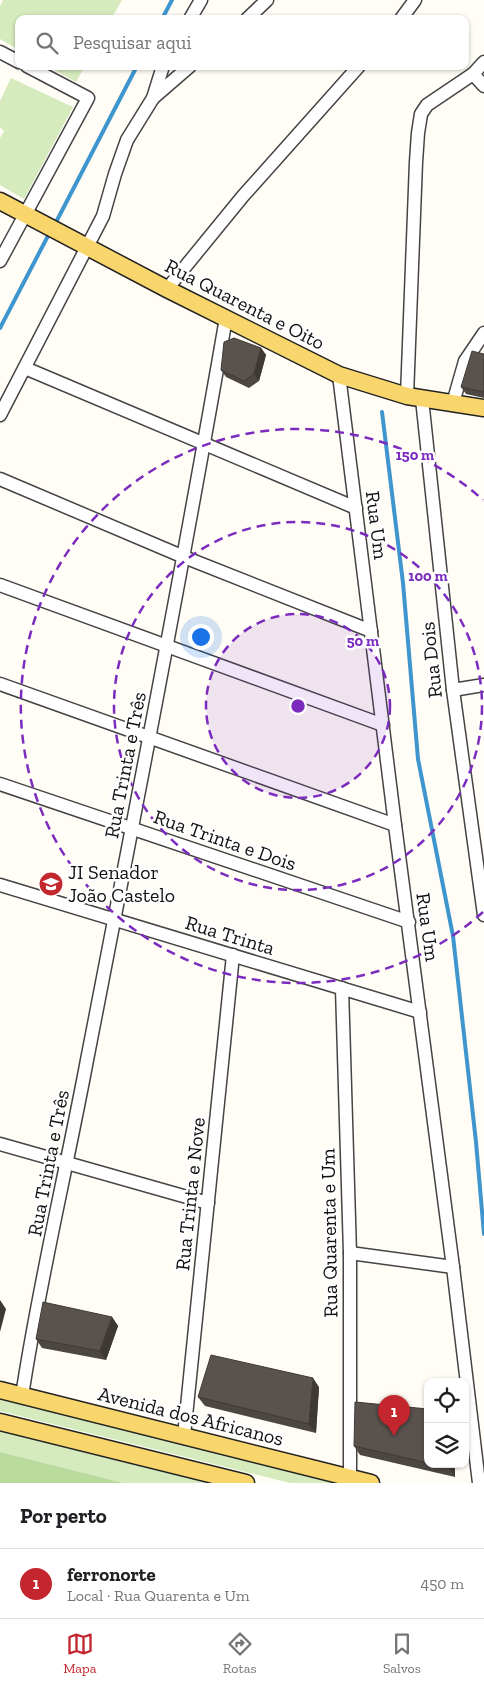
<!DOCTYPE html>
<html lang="pt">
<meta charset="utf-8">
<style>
body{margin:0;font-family:"Zilla Slab",serif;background:#f6f6f6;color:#202124}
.controls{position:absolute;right:15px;bottom:15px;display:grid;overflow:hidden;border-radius:10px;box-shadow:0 1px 4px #0004}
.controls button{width:45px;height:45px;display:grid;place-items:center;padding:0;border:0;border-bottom:1px solid #e0e0e0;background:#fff;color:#202124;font:25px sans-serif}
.you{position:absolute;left:200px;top:636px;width:18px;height:18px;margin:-12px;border:4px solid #fff;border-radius:50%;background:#1a73e8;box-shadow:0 0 0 8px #1a73e833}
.badge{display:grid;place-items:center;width:32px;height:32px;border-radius:50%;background:#c4262e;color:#fff;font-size:16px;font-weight:700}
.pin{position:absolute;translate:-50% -41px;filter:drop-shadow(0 1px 2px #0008)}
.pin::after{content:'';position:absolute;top:26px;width:18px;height:15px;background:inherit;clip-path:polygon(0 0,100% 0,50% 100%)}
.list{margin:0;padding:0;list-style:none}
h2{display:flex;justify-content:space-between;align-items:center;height:65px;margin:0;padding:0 20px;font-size:21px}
h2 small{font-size:16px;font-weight:400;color:#757577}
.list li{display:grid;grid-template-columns:32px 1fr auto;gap:15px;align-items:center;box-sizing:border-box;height:70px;padding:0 20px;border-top:1px solid #e0e0e0}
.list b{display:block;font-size:19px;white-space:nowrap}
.list p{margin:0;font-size:16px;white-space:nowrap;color:#757577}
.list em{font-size:16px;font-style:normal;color:#757577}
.icon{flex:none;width:28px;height:28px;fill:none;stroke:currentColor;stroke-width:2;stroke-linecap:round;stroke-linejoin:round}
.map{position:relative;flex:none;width:484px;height:1483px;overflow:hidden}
.search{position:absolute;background:#fff;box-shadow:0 1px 4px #0004;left:15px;right:15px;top:15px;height:55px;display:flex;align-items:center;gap:12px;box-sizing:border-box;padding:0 18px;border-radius:10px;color:#757577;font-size:19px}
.sheet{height:135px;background:#fff}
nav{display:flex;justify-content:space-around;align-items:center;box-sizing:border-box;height:70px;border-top:1px solid #e0e0e0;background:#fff;font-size:14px;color:#757577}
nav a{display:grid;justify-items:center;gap:2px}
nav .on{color:#c4262e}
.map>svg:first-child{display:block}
.green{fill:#d5ebbd}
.forest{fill:#b9dc9c}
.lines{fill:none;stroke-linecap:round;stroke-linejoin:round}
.stream{stroke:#3f96cf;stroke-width:4}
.minor-casing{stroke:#444;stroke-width:15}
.major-casing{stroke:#222;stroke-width:19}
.minor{stroke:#fff;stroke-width:12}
.major{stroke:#f9d66b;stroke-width:16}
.wall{fill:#4d4742}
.shaded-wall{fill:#3f3936}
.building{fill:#5a524d;stroke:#3f3936}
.ring{fill:none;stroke:#7b2cbf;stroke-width:2.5;stroke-dasharray:9 6}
.labels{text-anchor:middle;stroke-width:5;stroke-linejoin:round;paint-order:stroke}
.street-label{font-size:20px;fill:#111;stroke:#fff}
.poi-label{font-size:20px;fill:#111;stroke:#fff;text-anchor:start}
.centre{fill:#7b2cbf;stroke:#fff;stroke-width:2.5}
.ring-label{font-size:15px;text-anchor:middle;font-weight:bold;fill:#7b2cbf;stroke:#fff;stroke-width:5;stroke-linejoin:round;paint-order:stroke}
</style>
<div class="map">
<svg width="484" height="1483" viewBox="0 0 484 1483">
<rect width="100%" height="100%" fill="#fffdf5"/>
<g class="green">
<path d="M 3,0 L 122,0 L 111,19 L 19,19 L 19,50 L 0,39 L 0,6 Z"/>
<path d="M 48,66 L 85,66 L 76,82 Z"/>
<path d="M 11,78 L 73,107 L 24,199 L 0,185 L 0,138 L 4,131 L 0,127 L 0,101 Z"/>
<path d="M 0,1399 L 336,1483 L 290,1483 L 0,1411 Z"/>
<path d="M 0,1431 L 215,1483 L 124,1483 L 0,1452 Z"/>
</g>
<path class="forest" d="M 0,1452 L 124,1483 L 0,1483 Z"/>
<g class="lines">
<g class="stream">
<path d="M 162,19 L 172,0"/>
<path d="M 54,226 L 137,66"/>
<path d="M 0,328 L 50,232"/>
<path d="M 382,412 L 403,583 L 418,759 L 453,936 L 476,1142 L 484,1234"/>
</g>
<defs>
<g id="minor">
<path d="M 190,19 L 201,0"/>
<path d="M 247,19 L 267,0"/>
<path d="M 401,19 L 415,0"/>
<path d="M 0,52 L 19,62"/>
<path d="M 473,74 L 484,86"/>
<path d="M 153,98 L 163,66"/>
<path d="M 0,261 L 88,98 L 27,66"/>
<path d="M 167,289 L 243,196 L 359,66"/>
<path d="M 25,368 L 356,508"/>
<path d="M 339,375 L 395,825 L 453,1267 L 479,1483"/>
<path d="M 407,396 L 416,162 L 418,133 L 421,114 L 427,105 L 473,74 L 484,62"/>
<path d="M 422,399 L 453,690 L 484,915"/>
<path d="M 453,403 L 465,361 L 484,333"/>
<path d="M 0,415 L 103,216 L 115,174 L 127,140 L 153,98 L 190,66"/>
<path d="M 0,479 L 184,557 L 371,631"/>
<path d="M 0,585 L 383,725"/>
<path d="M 0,684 L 395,825"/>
<path d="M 453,690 L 484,685"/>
<path d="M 0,784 L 409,922"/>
<path d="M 0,885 L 420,1012"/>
<path d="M 342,988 L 350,1253 L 350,1478"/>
<path d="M 0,1144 L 208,1203"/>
<path d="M 350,1253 L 453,1267"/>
<path d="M 22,1396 C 39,1283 66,1172 87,1060 C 135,813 183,566 226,318"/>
<path d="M 184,1436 L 233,955"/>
</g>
<g id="major">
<path d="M 0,201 L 167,289 L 339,375 L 407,396 L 484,408"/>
<path d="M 0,1390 L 371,1483"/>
<path d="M 0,1422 L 246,1483"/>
</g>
</defs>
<use href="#minor" class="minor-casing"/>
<use href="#major" class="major-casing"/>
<use href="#minor" class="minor"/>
<use href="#major" class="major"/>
</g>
<g class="wall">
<path d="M 261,348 L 266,355 L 259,381 L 249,388 L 226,377 L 221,370 Z"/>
<path d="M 484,354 L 484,398 L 466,394 L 461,387 Z"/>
<path d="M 112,1317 L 118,1326 L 106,1360 L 42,1348 L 36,1339 Z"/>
<path d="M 319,1387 L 316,1433 L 205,1406 L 198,1397 Z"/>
<path d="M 428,1409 L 428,1464 L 455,1464 L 455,1477 L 360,1455 L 354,1446 Z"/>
</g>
<g class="shaded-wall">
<path d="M 261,348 L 266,355 L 259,381 L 254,374 Z"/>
<path d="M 0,1300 L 6,1309 L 0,1332 Z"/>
<path d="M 112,1317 L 118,1326 L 106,1360 L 100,1351 Z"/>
<path d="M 313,1378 L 319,1387 L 316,1433 L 309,1424 Z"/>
<path d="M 449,1464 L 455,1464 L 455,1477 L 449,1468 Z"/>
</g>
<g class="building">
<path d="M 234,338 L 261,348 L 254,374 L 244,381 L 221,370 L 224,342 Z"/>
<path d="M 472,351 L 484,354 L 484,392 L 461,387 Z"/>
<path d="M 43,1302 L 112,1317 L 100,1351 L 36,1339 Z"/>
<path d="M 211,1355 L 313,1378 L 309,1424 L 198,1397 Z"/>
<path d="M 355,1402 L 428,1409 L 428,1463 L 354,1446 Z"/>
<path d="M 434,1464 L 449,1464 L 449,1468 Z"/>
</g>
<circle cx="298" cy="706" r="92" fill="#7b2cbf" fill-opacity=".12"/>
<g class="ring">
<circle cx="298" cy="706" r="92"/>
<circle cx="298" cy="706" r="184"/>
<path d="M483 912A277 277 0 1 1 483 500"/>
</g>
<defs>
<symbol id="school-disc" viewBox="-11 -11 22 22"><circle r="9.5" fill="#c4262e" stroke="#fff"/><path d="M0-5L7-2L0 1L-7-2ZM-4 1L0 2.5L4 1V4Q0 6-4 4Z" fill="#fff"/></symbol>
</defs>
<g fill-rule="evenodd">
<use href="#school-disc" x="37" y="870" width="28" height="28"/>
</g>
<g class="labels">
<g class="street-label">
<text transform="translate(245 304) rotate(27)" y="7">Rua Quarenta e Oito</text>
<text transform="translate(377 525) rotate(83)" y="7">Rua Um</text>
<text transform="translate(431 660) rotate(-96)" y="7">Rua Dois</text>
<text transform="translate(125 765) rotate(-79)" y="7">Rua Trinta e Três</text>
<text transform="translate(225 840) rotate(19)" y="7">Rua Trinta e Dois</text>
<text transform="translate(428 927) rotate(82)" y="7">Rua Um</text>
<text transform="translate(230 935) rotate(17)" y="7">Rua Trinta</text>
<text transform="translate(48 1163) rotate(-79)" y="7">Rua Trinta e Três</text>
<text transform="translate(190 1194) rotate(-84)" y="7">Rua Trinta e Nove</text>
<text transform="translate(329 1233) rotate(-91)" y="7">Rua Quarenta e Um</text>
<text transform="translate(191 1416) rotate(14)" y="7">Avenida dos Africanos</text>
</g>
<g class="poi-label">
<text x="68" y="879">JI Senador<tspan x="68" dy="23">João Castelo</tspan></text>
</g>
</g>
<circle cx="298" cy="706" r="8" class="centre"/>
<g class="ring-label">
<text x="415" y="460">150 m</text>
<text x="428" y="581">100 m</text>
<text x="363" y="646">50 m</text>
</g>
</svg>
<div class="controls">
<button><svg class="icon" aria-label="locate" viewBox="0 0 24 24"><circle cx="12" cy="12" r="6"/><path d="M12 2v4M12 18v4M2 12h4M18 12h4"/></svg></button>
<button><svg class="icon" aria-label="layers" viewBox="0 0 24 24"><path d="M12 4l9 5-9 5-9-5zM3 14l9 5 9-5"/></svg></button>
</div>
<div class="you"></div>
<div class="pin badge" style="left:394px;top:1436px">1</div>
<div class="search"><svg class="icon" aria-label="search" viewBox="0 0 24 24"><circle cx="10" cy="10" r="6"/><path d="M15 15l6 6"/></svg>Pesquisar aqui</div>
</div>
<section class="sheet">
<h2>Por perto<small></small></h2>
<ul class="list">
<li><span class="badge">1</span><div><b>ferronorte</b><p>Local · Rua Quarenta e Um</p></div><em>450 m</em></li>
</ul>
</section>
<nav>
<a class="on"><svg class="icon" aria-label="map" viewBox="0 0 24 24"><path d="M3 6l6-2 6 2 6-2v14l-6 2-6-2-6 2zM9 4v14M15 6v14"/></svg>Mapa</a>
<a><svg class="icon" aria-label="directions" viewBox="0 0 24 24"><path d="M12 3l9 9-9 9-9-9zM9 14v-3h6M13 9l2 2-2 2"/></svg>Rotas</a>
<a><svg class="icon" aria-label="saved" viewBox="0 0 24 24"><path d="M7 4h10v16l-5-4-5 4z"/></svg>Salvos</a>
</nav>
